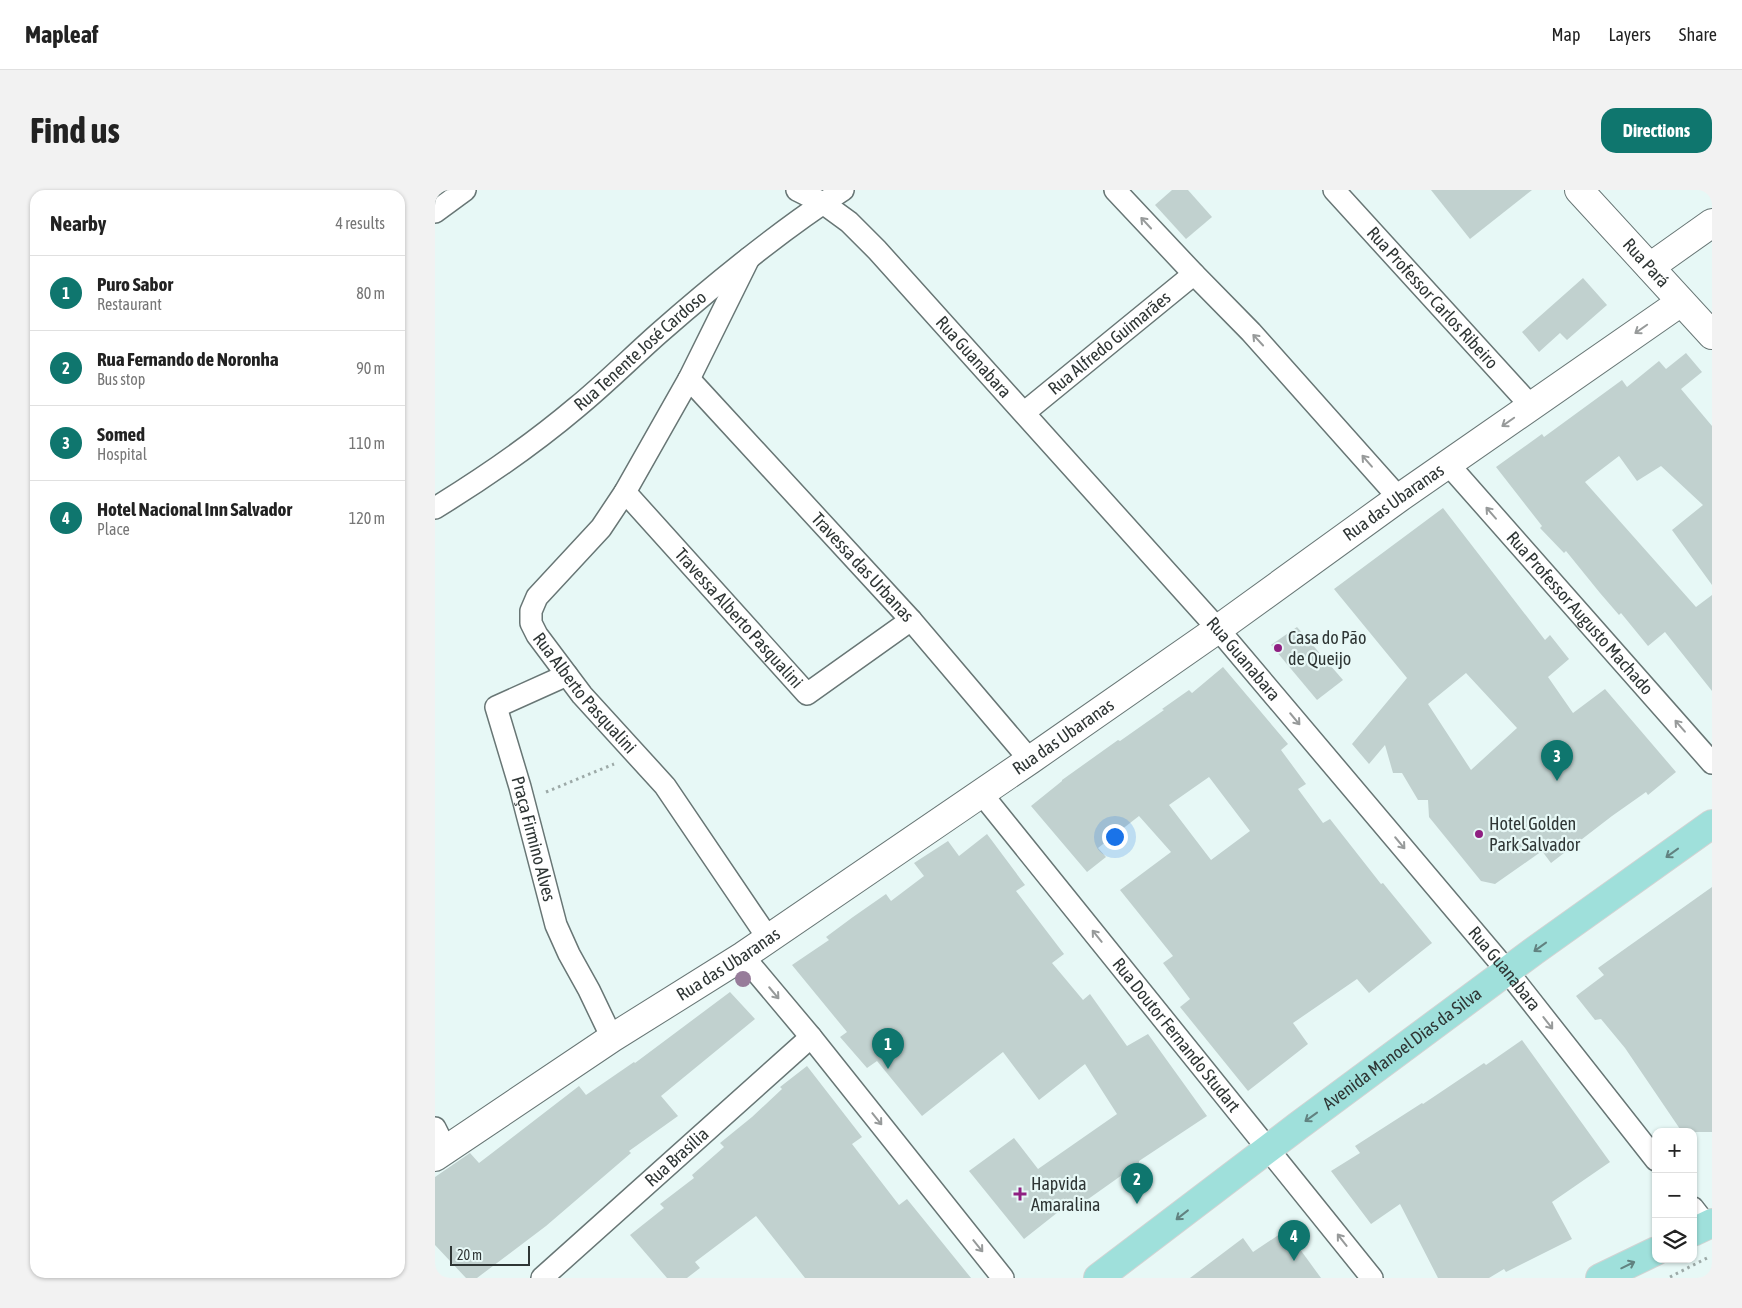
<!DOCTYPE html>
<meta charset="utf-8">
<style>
body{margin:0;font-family:"Asap Condensed",sans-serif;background:#f2f2f2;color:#222}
.controls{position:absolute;right:15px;bottom:15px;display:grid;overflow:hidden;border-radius:10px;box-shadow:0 1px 4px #0004}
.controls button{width:45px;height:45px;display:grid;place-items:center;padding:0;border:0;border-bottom:1px solid #e0e0e0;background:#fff;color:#222;font:25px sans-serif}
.scale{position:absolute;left:15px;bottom:12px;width:80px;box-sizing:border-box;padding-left:5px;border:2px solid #2f3635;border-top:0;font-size:14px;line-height:18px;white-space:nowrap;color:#2f3635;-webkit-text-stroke:4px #e7f8f6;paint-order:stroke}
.you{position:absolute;left:679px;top:646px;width:18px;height:18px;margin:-12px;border:4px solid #fff;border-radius:50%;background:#1a73e8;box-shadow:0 0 0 8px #1a73e833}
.badge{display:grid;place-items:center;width:32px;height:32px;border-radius:50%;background:#0f766e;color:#fff;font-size:16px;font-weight:700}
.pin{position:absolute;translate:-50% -41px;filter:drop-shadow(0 1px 2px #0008)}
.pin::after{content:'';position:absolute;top:26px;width:18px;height:15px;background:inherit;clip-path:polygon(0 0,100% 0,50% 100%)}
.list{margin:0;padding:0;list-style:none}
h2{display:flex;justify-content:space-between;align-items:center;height:65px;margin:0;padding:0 20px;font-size:21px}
h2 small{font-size:16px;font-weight:400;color:#767676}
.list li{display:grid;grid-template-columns:32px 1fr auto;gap:15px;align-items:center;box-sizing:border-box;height:75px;padding:0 20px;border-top:1px solid #e0e0e0}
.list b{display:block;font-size:19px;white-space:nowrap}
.list p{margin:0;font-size:16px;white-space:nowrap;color:#767676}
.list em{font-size:16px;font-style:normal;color:#767676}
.icon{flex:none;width:28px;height:28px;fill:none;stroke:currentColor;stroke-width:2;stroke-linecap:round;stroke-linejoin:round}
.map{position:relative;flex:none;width:1277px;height:1088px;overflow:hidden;border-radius:15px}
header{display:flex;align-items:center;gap:30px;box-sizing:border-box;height:70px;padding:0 25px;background:#fff;border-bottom:1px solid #e0e0e0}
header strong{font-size:24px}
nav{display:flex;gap:28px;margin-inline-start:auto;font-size:18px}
.intro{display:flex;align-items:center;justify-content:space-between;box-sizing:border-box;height:120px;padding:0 30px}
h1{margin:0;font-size:35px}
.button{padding:12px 22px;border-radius:15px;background:#0f766e;color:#fff;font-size:18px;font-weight:700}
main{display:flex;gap:30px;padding:0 30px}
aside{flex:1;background:#fff;border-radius:15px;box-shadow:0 1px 4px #0004}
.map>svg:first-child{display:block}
.building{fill:#c1d1cf;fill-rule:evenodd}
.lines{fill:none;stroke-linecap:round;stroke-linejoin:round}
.street-casing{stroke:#687675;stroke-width:24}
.secondary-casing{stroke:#687675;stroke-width:30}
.primary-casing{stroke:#d1d3d3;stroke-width:30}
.path{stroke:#9ca9a7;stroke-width:3;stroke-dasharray:2.5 4;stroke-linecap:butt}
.street{stroke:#fff;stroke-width:21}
.secondary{stroke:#fff;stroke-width:28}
.primary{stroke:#9fe0db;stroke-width:28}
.tree{fill:#977c9a}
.oneway{stroke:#979a9a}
.oneway2{stroke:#618280}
.poi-dot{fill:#8f1f81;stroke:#e7f8f6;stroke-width:2}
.labels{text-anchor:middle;stroke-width:4.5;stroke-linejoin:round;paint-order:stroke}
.street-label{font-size:18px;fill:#2f3635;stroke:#e7f8f6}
.poi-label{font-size:18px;fill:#2f3635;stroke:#e7f8f6;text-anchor:start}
</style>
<header>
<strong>Mapleaf</strong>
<nav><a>Map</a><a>Layers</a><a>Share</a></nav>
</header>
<div class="intro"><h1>Find us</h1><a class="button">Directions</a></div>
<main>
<aside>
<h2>Nearby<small>4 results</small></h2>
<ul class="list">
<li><span class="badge">1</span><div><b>Puro Sabor</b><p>Restaurant</p></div><em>80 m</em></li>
<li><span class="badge">2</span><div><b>Rua Fernando de Noronha</b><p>Bus stop</p></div><em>90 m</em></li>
<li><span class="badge">3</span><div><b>Somed</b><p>Hospital</p></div><em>110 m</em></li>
<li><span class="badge">4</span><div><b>Hotel Nacional Inn Salvador</b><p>Place</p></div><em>120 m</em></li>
</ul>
</aside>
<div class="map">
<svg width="1277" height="1088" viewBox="0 0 1277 1088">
<rect width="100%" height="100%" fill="#e7f8f6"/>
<g class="building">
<path d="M 737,0 L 753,0 L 777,27 L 751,49 L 720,15 Z"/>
<path d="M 996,0 L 1097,0 L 1035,49 Z"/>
<path d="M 1148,88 L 1172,115 L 1132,150 L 1125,143 L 1104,162 L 1087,142 Z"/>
<path d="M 1251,163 L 1267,182 L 1246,199 L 1277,236 L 1277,395 L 1237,340 L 1268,315 L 1226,276 L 1202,291 L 1184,266 L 1150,292 L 1261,417 L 1277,405 L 1277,501 L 1230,442 L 1213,456 L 1186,423 L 1184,425 L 1165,403 L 1131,361 L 1129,363 L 1105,338 L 1107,336 L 1061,277 L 1107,244 L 1109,247 L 1187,190 L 1192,197 L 1224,171 L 1231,179 Z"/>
<path d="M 1008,318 L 1110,450 L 1115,445 L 1134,469 L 1113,487 L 1138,523 L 1170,499 L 1241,582 L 1213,605 L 1211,602 L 1177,626 L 1116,673 L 1107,661 L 1060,694 L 1046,691 L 994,627 L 993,610 L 983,610 L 967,583 L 958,583 L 950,555 L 934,574 L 917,554 L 972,488 L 899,399 ZM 1031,483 L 1082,538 L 1036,580 L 993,514 Z"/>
<path d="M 862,437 L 908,490 L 882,510 L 836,455 Z"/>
<path d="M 788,477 L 853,554 L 846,560 L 871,594 L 863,599 L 888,633 L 895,629 L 946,694 L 948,693 L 997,753 L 934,803 L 922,789 L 858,833 L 873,854 L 813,901 L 745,817 L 755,809 L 728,773 L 738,766 L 685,700 L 736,662 L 704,626 L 663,658 L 671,667 L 652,682 L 596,616 L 627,591 L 627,590 L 683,550 L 685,551 L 729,520 L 727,519 L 754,500 L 757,503 ZM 774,587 L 815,641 L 776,670 L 734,615 Z"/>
<path d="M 552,644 L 590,695 L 581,701 L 629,764 L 617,773 L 648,810 L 655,804 L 692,856 L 713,844 L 772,926 L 704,971 L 704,973 L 642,1017 L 637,1011 L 589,1049 L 534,981 L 579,948 L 603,979 L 682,924 L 650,874 L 604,910 L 568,862 L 487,926 L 442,871 L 432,878 L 405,847 L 412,842 L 357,775 L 394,750 L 391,747 L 418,727 L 451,704 L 456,711 L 489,686 L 479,673 L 513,651 L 524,666 Z"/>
<path d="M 1277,697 L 1277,942 L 1247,942 L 1190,858 L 1166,829 L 1160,830 L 1141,806 L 1169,785 L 1163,778 Z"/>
<path d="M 295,802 L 320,829 L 226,906 L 243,926 L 194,961 L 196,963 L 111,1036 L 42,1088 L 31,1088 L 0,1055 L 0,987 L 35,963 L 44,973 L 144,896 L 151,905 L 199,872 L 200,873 Z"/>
<path d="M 1087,850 L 1175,972 L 1117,1012 L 1137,1049 L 1071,1082 L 1069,1079 L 1054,1088 L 1003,1088 L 965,1014 L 936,1034 L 896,981 L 925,963 L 920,956 L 987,913 L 988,914 L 1049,873 L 1051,875 Z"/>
<path d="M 372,876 L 427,947 L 417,954 L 464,1015 L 472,1009 L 536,1088 L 370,1088 L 321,1026 L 260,1072 L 265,1078 L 252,1088 L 232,1088 L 195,1045 L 229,1018 L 225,1014 L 259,988 L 257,985 L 289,957 L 285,953 L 317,927 L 347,899 L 345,897 Z"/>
<path d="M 851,1040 L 886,1088 L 755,1088 L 808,1048 L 818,1062 Z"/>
</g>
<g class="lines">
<defs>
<g id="street">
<path id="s1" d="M 362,0 L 388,13 L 414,32 L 442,60 L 783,439 L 1073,782 L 1221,970"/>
<path d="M 680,0 L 759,84 L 816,142 L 964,308"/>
<path id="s2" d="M 899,0 L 1096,216"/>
<path d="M 0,22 L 30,0"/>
<path id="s3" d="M 314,68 L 254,189 L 190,302 L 166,338 L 102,407 L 96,421 L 96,433 L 102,445 L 147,505 L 230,596 L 333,748"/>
<path id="s4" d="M 254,189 L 476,430 L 595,570"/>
<path id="s5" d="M 590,222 L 759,84"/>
<path id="s6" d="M 1013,274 L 1277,573"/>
<path id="s7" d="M 190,302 L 372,504 L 476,430"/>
<path id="s8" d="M 0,318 C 49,288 97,255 142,217 C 170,194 196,168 223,144 C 281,93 343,42 408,0"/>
<path id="s9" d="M 132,485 L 61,517 L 85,597 L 121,735 L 134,764 L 154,800 L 177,848"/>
<path id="s10" d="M 546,603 L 937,1088"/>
<path d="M 308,766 L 376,847 L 568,1088"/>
<path d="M 0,938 L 11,960"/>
<path d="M 1258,1018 L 1272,1036"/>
<path id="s11" d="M 107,1088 L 376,847"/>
</g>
<g id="secondary">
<path id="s12" d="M 1144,0 L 1277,145"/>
<path d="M 1215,77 L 1277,33"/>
<path id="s13" d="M 0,967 L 177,848 L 308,766 L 595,570 L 783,439 L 964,308 L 1246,112"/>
</g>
<g id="primary">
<path d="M 1258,1042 L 1277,1033"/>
<path id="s14" d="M 663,1088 L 863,936 L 1099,761 L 1277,634"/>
<path d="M 1165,1088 L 1221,1061"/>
</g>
</defs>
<use href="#street" class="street-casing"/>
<use href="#secondary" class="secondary-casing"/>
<use href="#primary" class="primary-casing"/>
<g class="path">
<path d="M 111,602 L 179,574"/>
<path d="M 1221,1022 L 1218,1023 L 1221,1029"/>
<path d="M 1235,1087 L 1272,1068"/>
</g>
<use href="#street" class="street"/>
<use href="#secondary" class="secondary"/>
<use href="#primary" class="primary"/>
</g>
<circle class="tree" cx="308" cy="789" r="8"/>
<defs><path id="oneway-shaft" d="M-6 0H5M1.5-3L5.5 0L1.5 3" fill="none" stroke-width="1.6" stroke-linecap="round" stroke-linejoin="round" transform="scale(1.25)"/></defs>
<g class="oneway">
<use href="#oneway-shaft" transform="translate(711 33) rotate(-133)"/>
<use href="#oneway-shaft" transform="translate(1206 139) rotate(145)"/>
<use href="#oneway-shaft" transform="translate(823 150) rotate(-133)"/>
<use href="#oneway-shaft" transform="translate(1073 232) rotate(145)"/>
<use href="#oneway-shaft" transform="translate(932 271) rotate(-131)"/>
<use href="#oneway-shaft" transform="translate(1056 323) rotate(-131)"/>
<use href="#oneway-shaft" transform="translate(860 529) rotate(50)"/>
<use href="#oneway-shaft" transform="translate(1245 536) rotate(-131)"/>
<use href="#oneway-shaft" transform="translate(965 653) rotate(50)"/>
<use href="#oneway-shaft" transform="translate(662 746) rotate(-129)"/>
<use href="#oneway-shaft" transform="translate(339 803) rotate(50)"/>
<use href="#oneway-shaft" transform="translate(1113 833) rotate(52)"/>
<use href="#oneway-shaft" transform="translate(442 929) rotate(51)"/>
<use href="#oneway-shaft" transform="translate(907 1050) rotate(-128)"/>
<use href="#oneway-shaft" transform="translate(543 1056) rotate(51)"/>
</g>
<g class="oneway2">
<use href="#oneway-shaft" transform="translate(1237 663) rotate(144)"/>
<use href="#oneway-shaft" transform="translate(1105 757) rotate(144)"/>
<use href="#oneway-shaft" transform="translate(876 927) rotate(144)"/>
<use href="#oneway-shaft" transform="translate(747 1025) rotate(142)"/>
<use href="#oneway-shaft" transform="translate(1193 1075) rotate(-26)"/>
</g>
<g class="poi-dot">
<circle cx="843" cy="458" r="5"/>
<circle cx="1044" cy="644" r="5"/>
<path d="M582.5 996.5h5v5h5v5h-5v5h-5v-5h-5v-5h5z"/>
</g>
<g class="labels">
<g class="street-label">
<text dy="6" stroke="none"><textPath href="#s12" startOffset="99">Rua Pará</textPath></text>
<text dy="6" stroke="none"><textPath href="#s2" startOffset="146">Rua Professor Carlos Ribeiro</textPath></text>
<text dy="6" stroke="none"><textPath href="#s5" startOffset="109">Rua Alfredo Guimarães</textPath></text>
<text dy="6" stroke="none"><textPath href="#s8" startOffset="259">Rua Tenente José Cardoso</textPath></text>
<text dy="6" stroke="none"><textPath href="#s1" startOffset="245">Rua Guanabara</textPath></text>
<text dy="6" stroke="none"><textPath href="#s13" startOffset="1161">Rua das Ubaranas</textPath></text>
<text dy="6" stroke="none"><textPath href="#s4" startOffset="256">Travessa das Urbanas</textPath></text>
<text dy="6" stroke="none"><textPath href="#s6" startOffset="199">Rua Professor Augusto Machado</textPath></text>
<text dy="6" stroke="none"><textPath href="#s7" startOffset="170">Travessa Alberto Pasqualini</textPath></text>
<text dy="6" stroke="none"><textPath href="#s1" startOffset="650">Rua Guanabara</textPath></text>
<text dy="6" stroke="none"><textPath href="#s3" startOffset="518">Rua Alberto Pasqualini</textPath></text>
<text dy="6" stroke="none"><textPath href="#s13" startOffset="756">Rua das Ubaranas</textPath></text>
<text dy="6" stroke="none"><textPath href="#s9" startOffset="215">Praça Firmino Alves</textPath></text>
<text dy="6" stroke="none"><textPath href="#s13" startOffset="351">Rua das Ubaranas</textPath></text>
<text dy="6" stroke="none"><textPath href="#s1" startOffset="1055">Rua Guanabara</textPath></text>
<text dy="6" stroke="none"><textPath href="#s10" startOffset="311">Rua Doutor Fernando Studart</textPath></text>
<text dy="6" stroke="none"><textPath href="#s14" startOffset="381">Avenida Manoel Dias da Silva</textPath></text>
<text dy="6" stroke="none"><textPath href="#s11" startOffset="181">Rua Brasília</textPath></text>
</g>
<g class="poi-label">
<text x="853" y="454">Casa do Pão<tspan x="853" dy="21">de Queijo</tspan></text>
<text x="1054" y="640">Hotel Golden<tspan x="1054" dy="21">Park Salvador</tspan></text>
<text x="596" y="1000">Hapvida<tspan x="596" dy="21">Amaralina</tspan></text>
</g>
</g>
</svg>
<div class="controls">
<button>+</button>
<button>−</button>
<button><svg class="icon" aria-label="layers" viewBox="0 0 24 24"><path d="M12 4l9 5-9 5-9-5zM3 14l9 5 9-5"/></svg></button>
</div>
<div class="scale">20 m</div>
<div class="you"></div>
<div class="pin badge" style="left:453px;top:879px">1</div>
<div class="pin badge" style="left:702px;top:1014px">2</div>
<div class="pin badge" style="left:1122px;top:591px">3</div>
<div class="pin badge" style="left:859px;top:1071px">4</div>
</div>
</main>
